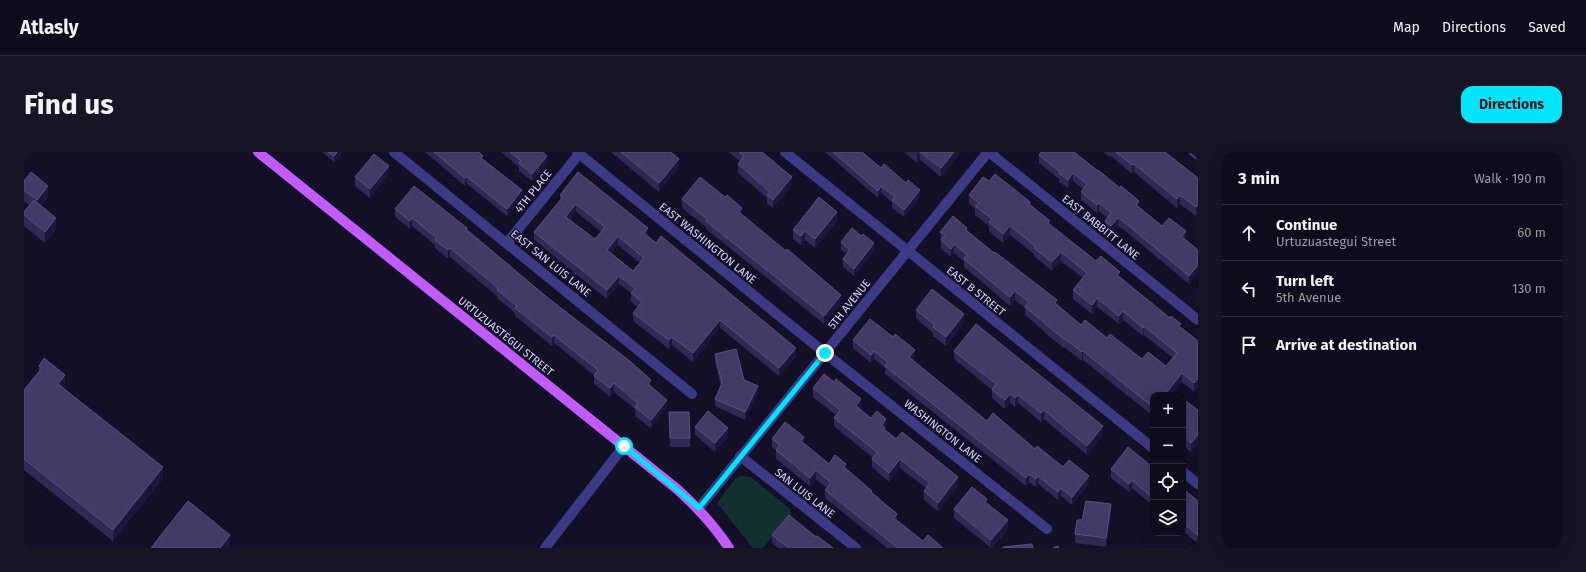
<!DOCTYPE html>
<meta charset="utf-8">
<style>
body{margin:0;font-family:"Fira Sans",sans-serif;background:#171425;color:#f1f3f6}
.controls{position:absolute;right:12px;bottom:12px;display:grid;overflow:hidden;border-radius:8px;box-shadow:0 4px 16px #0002}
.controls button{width:36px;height:36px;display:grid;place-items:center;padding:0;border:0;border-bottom:1px solid #2e2b3b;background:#0e0b1c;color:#f1f3f6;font:20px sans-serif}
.stop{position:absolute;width:12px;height:12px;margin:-9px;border:3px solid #00e5ff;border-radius:50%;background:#fff}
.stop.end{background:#00e5ff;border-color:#fff;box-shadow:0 1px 4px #0008}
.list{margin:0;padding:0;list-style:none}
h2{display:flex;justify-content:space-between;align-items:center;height:52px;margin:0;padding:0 16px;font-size:17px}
h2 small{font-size:13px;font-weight:400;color:#9b9ba3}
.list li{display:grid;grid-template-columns:26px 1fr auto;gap:12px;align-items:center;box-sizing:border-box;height:56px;padding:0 16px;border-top:1px solid #2e2b3b}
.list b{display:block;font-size:15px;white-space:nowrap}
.list p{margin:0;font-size:13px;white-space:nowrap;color:#9b9ba3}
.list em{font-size:13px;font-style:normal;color:#9b9ba3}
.icon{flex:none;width:22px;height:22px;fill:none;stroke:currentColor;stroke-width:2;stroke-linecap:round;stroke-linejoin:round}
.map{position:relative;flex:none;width:1174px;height:396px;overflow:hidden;border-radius:12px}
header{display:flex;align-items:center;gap:24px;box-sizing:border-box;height:56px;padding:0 20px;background:#0e0b1c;border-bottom:1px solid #2e2b3b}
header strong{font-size:19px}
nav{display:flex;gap:22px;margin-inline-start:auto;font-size:14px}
.intro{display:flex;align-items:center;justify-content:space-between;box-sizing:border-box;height:96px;padding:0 24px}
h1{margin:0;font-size:28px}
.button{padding:10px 18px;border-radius:12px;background:#00e5ff;color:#111;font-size:14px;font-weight:700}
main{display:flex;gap:24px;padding:0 24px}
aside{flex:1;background:#0e0b1c;border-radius:12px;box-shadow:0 4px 16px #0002}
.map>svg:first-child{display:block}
.green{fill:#12302f}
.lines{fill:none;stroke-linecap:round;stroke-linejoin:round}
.minor{stroke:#3d3a85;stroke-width:10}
.major{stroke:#c25bff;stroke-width:10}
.wall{fill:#312854;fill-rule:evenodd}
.shaded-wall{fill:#1d163a}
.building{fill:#433a66;stroke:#5a527e;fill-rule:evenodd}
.route{stroke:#00e5ff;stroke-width:5}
.labels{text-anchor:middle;stroke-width:3;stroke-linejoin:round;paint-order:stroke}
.street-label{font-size:11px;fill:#d9d4ff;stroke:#130f26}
</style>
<header>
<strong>Atlasly</strong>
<nav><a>Map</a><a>Directions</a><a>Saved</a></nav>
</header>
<div class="intro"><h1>Find us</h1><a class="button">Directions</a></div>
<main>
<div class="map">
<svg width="1174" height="396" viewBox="0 0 1174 396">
<rect width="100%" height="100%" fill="#130f26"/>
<path class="green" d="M 716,324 L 727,325 L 767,358 L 766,363 L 739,396 L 729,396 L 693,351 L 711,327 Z"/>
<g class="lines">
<g class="minor">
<path d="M 370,0 L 668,242"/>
<path d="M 553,0 L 801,201 L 1023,377"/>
<path d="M 761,0 L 1129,296"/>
<path d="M 965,0 L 1174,168"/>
<path d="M 1170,0 L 1174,3"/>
<path d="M 483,91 L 555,2"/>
<path d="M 716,304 L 832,396"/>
<path d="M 1159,320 L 1174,332"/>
<path d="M 675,356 L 964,0"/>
<path d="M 521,396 L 600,294"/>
</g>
<path class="major" d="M 234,0 L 653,337 C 673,355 690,373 705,396"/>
</g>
<g class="wall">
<path d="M 298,0 L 318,0 L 310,10 Z"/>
<path d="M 401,0 L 455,0 L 459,8 L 498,45 L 483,64 L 443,32 L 441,34 Z"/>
<path d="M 477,0 L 521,0 L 520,2 L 523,11 L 508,29 L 495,19 L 495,15 Z"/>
<path d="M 587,0 L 647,0 L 655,15 L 635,40 Z"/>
<path d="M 704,0 L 738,0 L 768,33 L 749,56 L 743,51 L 743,46 L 714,21 L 714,12 L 716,9 Z"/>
<path d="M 801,0 L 838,0 L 857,16 L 896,45 L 880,65 L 868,56 L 868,50 L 857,41 L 854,46 Z"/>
<path d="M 880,0 L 935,0 L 935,3 L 917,25 L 896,8 L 893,11 Z"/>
<path d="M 1052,0 L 1052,1 L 1138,74 L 1162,87 L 1162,88 L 1174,98 L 1165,132 L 1099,77 L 1094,74 L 1087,83 L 1081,77 L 1081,69 L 1083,66 L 1075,59 L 1073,61 L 1057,48 L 1057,40 L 1059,37 L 1049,29 L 1044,36 L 1035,30 L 1035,27 L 1015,11 L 1015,3 Z"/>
<path d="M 1079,0 L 1141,0 L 1174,26 L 1172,64 L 1156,52 L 1153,56 L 1110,20 L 1108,22 L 1087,4 L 1086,5 Z"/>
<path d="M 365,22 L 346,46 L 331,34 L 331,25 Z"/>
<path d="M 0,28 L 24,45 L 17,54 L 32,77 L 21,91 L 0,74 L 0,60 L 5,53 L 0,49 Z"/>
<path d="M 965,29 L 1006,53 L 1026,73 L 1072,109 L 1096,125 L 1174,189 L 1174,235 L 1170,240 L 1158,230 L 1148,243 L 1129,243 L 1129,264 L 1059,208 L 1058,209 L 1040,195 L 1040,196 L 1021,181 L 1021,180 L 1001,163 L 1001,156 L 991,148 L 986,154 L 940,115 L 940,109 L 930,101 L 927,105 L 917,97 L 916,80 L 943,79 L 1057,173 L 1083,186 L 1118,207 L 1142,214 L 1149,206 L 1120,183 L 1119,184 L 1099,168 L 1095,172 L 1073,155 L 1068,162 L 1049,147 L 1049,138 L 1059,126 L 1037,109 L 1028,119 L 1010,104 L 1010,102 L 986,83 L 979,91 L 965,79 L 965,74 L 951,63 L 951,57 L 945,51 L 945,43 Z"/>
<path d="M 536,43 L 624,84 L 772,204 L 755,224 L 696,176 L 669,210 L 648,193 L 645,197 L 609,169 L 609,161 L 614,155 L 607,150 L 607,141 L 595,132 L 583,147 L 510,88 L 510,80 L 536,49 ZM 552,60 L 577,80 L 571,87 L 546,68 ZM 594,93 L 616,111 L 609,119 L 587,101 Z"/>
<path d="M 658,47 L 718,63 L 817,151 L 800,172 L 682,77 L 682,75 L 658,56 Z"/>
<path d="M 371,57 L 443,78 L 627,235 L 643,256 L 627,276 L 611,264 L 611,257 L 590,240 L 586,245 L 570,232 L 570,223 L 530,191 L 528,194 L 491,164 L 491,161 L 473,146 L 473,144 L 426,105 L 424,107 L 411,96 L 411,93 L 388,74 L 386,77 L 371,65 Z"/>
<path d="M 813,69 L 791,96 L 781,88 L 777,93 L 769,87 L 769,78 Z"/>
<path d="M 817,90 L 850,99 L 830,124 L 819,115 L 819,107 L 823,102 L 817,98 Z"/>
<path d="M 892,158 L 940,171 L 922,194 L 909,184 L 909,181 L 892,166 Z"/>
<path d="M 829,188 L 891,206 L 889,209 L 963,269 L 1011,297 L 1065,332 L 1048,353 L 1037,344 L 1034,348 L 1014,332 L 1012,335 L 1005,330 L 1002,334 L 861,222 L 861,216 L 850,207 L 847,211 L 829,196 Z"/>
<path d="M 930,199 L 1079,283 L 1063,303 L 1020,267 L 1017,270 L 994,251 L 991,255 L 986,251 L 981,257 L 968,246 L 968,238 L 930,207 Z"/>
<path d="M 691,202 L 720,228 L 734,241 L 721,268 L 691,254 L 691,247 L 697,234 L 691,210 Z"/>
<path d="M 15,214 L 41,234 L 40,236 L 139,326 L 89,389 L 0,318 L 0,238 L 15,220 Z"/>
<path d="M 789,236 L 837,256 L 836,257 L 847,266 L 862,276 L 861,278 L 872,287 L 934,334 L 914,359 L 900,348 L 900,339 L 902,336 L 876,316 L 865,330 L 848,315 L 848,307 L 849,306 L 810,274 L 810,266 L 812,263 L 789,245 Z"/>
<path d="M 1159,247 L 1174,258 L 1167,300 L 1159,293 Z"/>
<path d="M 645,260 L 666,286 L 666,295 L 646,295 Z"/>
<path d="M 671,275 L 704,285 L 691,300 L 671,283 Z"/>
<path d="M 748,287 L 780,291 L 805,312 L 822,317 L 848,341 L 873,369 L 899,389 L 919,396 L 863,396 L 801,346 L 801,338 L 803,336 L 792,327 L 786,334 L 752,307 L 752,298 L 748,295 Z"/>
<path d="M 1129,310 L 1129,354 L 1108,336 L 1105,340 L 1087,326 L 1087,317 L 1126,313 Z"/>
<path d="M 1159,337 L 1174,349 L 1174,396 L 1173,391 L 1159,379 Z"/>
<path d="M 930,357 L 984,377 L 968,396 L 967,396 L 930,366 Z"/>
<path d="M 1087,361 L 1082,395 L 1051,391 L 1051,382 L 1058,368 Z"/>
<path d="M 748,383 L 792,385 L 809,396 L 754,396 L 748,391 Z"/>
</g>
<g class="shaded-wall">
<path d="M 313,0 L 318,0 L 310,10 L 310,4 Z"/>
<path d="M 895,0 L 896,8 L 893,11 L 893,2 Z"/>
<path d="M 930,0 L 935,0 L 935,3 L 917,25 L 917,16 Z"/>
<path d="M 523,4 L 523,11 L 508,29 L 508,22 Z"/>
<path d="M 655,7 L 655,15 L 635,40 L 635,31 Z"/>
<path d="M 1110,12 L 1110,20 L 1108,22 L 1108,13 Z"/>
<path d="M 365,14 L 365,22 L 346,46 L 346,37 Z"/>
<path d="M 1049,21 L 1049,29 L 1044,36 L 1044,28 Z"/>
<path d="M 443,25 L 443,32 L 441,34 L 441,26 Z"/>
<path d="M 768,25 L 768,33 L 749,56 L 749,48 Z"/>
<path d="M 24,34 L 24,45 L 13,60 L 13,48 Z"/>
<path d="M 857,34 L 857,41 L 854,46 L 854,39 Z"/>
<path d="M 498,38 L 498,45 L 483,64 L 483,57 Z"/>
<path d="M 896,38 L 896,45 L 880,65 L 880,58 Z"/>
<path d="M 1156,43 L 1156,52 L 1153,56 L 1153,47 Z"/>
<path d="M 1115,49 L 1115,57 L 1112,53 Z"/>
<path d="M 1075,51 L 1075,59 L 1073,61 L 1073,53 Z"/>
<path d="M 552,52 L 552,60 L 542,72 L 542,64 Z"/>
<path d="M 1174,52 L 1174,61 L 1172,64 L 1172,55 Z"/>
<path d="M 718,56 L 718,64 L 715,60 Z"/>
<path d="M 813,60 L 813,69 L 791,96 L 791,87 Z"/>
<path d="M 32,66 L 32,77 L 21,91 L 21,80 Z"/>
<path d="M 388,66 L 388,74 L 386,77 L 386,69 Z"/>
<path d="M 1094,66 L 1094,74 L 1087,83 L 1087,74 Z"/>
<path d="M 986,74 L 986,83 L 979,91 L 979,82 Z"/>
<path d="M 624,76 L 624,84 L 620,89 L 620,81 Z"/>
<path d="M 781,79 L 781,88 L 777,93 L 777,84 Z"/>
<path d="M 1162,79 L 1162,87 L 1158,93 L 1158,85 Z"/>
<path d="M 594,84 L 594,93 L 583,106 L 583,98 Z"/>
<path d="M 850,91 L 850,99 L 830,124 L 830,117 Z"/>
<path d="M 930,92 L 930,101 L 927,105 L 927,97 Z"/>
<path d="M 426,96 L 426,105 L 424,107 L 424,98 Z"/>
<path d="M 1037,100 L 1037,109 L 1028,119 L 1028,110 Z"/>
<path d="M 1174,113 L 1174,121 L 1165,132 L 1165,124 Z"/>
<path d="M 595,124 L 595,132 L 583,147 L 583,138 Z"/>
<path d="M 991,139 L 991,148 L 986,154 L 986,145 Z"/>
<path d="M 817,143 L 817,151 L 800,172 L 800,164 Z"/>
<path d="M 1073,146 L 1073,155 L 1068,162 L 1068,153 Z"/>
<path d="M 1099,159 L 1099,168 L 1095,172 L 1095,164 Z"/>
<path d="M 940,162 L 940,171 L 922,194 L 922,185 Z"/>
<path d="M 696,168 L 696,176 L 669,210 L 669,201 Z"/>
<path d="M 1120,174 L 1120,183 L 1119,184 L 1119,176 Z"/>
<path d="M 530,183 L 530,191 L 528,194 L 528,185 Z"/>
<path d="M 648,185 L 648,193 L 645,197 L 645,188 Z"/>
<path d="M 772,196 L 772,204 L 755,224 L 755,216 Z"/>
<path d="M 891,198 L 891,206 L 885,213 L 885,205 Z"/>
<path d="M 850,199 L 850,207 L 847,211 L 847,203 Z"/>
<path d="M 1059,199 L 1059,208 L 1058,209 L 1058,200 Z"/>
<path d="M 1158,221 L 1158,230 L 1148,243 L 1143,243 L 1143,240 Z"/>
<path d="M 41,223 L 41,234 L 34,243 L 34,232 Z"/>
<path d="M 1174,227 L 1174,235 L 1170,240 L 1170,231 Z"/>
<path d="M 627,228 L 627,237 L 624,232 Z"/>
<path d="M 590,231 L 590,240 L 586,245 L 586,236 Z"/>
<path d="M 734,234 L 734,241 L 721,268 L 721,260 Z"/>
<path d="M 986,242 L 986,251 L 981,257 L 981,248 Z"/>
<path d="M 994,243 L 994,251 L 991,255 L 991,246 Z"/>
<path d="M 837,247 L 837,256 L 832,262 L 832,254 Z"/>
<path d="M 643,248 L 643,256 L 627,276 L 627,268 Z"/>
<path d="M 1020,258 L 1020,267 L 1017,270 L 1017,261 Z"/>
<path d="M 862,267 L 862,276 L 861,277 L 861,284 L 858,273 Z"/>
<path d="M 1079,274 L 1079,283 L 1063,303 L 1063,294 Z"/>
<path d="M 704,276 L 704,285 L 691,300 L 691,291 Z"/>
<path d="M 1174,283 L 1174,292 L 1167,300 L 1167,291 Z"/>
<path d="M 780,285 L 780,294 L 777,289 Z"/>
<path d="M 876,307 L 876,316 L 865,330 L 865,321 Z"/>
<path d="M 139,315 L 139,326 L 89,389 L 89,378 Z"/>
<path d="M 792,318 L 792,327 L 786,334 L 786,326 Z"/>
<path d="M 1005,322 L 1005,330 L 1002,334 L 1002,326 Z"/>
<path d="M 1014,324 L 1014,332 L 1012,335 L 1012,327 Z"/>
<path d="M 1065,324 L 1065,332 L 1048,353 L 1048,345 Z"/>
<path d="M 934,325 L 934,334 L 914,359 L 914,351 Z"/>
<path d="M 1108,328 L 1108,336 L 1105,340 L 1105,332 Z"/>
<path d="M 1037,336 L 1037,344 L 1034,348 L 1034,340 Z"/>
<path d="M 1087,352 L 1087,361 L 1082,395 L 1082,386 Z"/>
<path d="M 873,362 L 873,370 L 870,366 Z"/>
<path d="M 984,368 L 984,377 L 967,396 L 967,388 Z"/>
<path d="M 206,383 L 206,394 L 205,396 L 196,396 Z"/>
</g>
<g class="building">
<path d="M 304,0 L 313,0 L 310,4 Z"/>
<path d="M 410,0 L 455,0 L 459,4 L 457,6 L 498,38 L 483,57 L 443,25 L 441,26 Z"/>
<path d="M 486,0 L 518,0 L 523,4 L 508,22 L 495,11 L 497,9 Z"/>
<path d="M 597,0 L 647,0 L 655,7 L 635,31 Z"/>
<path d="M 715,0 L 738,0 L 768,25 L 749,48 L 743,43 L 746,40 L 714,12 L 720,4 Z"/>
<path d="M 809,0 L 838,0 L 857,16 L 860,12 L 882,31 L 884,28 L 896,38 L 880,58 L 868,48 L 871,45 L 857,34 L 854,39 Z"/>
<path d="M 896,0 L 930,0 L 917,16 Z"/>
<path d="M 1017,0 L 1050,0 L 1074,19 L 1074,18 L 1096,36 L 1097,34 L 1115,49 L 1112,53 L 1138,74 L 1145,66 L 1162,79 L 1158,85 L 1174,98 L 1174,113 L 1165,124 L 1099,69 L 1094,66 L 1087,74 L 1081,69 L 1087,61 L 1075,51 L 1073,53 L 1057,40 L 1063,32 L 1049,21 L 1044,28 L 1035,21 L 1036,20 L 1015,3 Z"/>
<path d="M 1092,0 L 1141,0 L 1174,26 L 1174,52 L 1172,55 L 1156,43 L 1153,47 L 1110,12 L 1108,13 Z"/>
<path d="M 350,2 L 365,14 L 346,37 L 331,25 Z"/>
<path d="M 7,20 L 24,34 L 13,48 L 0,38 L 0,28 L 1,28 Z"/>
<path d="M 554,20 L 624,76 L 620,81 L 632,91 L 637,84 L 772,196 L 755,216 L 696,168 L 669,201 L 648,185 L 645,188 L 609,161 L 618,150 L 607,141 L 611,136 L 595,124 L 583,138 L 510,80 L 539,45 L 536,43 ZM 552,52 L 581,75 L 571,87 L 543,66 L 542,64 ZM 594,84 L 620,106 L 609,119 L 583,98 Z"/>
<path d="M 971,22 L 1006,50 L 1005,52 L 1026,69 L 1024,71 L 1072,109 L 1077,104 L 1096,120 L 1093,123 L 1146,166 L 1147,164 L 1157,172 L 1155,174 L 1174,189 L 1174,227 L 1170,231 L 1158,221 L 1143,240 L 1147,243 L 1129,243 L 1129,255 L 1059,199 L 1058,200 L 1040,186 L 1040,187 L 1021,172 L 1022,172 L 1001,155 L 1005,150 L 991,139 L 986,145 L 940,107 L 943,103 L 930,92 L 927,97 L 917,88 L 921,83 L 916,80 L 929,64 L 943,76 L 942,78 L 970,101 L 971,100 L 1033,148 L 1031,151 L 1057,173 L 1061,168 L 1083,186 L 1086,182 L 1118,207 L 1124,200 L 1142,214 L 1153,201 L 1120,174 L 1119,176 L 1099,159 L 1095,164 L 1073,146 L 1068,153 L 1049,138 L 1063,121 L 1037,100 L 1028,110 L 1010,96 L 1011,94 L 986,74 L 979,82 L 965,70 L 968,67 L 951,54 L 955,51 L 945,43 L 959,25 L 965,29 Z"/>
<path d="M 676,25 L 701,45 L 703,43 L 718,56 L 715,60 L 762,99 L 763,97 L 817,143 L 800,164 L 682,69 L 683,67 L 658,47 Z"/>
<path d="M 390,34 L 443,76 L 442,77 L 524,146 L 607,210 L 627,228 L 624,232 L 643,248 L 627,268 L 611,255 L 614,251 L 590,231 L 586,236 L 570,224 L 574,218 L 530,183 L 528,185 L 491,156 L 493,154 L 473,138 L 474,136 L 426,96 L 424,98 L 411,88 L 413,86 L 388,66 L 386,69 L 371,57 Z"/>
<path d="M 795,45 L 813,60 L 791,87 L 781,79 L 777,84 L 769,78 Z"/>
<path d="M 10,48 L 32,66 L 21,80 L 0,63 L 0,60 Z"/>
<path d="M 828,76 L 837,84 L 839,82 L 850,91 L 830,117 L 819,107 L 826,98 L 817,90 Z"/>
<path d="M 908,137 L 940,162 L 922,185 L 909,175 L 911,173 L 892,158 Z"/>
<path d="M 846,167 L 869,185 L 871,182 L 891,198 L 885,205 L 963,269 L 969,261 L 1011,297 L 1013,294 L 1039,315 L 1045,308 L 1065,324 L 1048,345 L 1037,336 L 1034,340 L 1014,324 L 1012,327 L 1005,322 L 1002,326 L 861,214 L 864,210 L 850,199 L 847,203 L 829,188 Z"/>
<path d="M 952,172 L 1079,274 L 1063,294 L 1020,258 L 1017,261 L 994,243 L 991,246 L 986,242 L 981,248 L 968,238 L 972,232 L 930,199 Z"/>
<path d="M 712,197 L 720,228 L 734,234 L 721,260 L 691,247 L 698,231 L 691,202 Z"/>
<path d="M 20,206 L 41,223 L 34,232 L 139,315 L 89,378 L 0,307 L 0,238 L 18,216 L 15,214 Z"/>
<path d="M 800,222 L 810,230 L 812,227 L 837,247 L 832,254 L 847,266 L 853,259 L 862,267 L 858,273 L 861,276 L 860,277 L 872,287 L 878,280 L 934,325 L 914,351 L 900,339 L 906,331 L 876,307 L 865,321 L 848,307 L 853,300 L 810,266 L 816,258 L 789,236 Z"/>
<path d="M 1159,247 L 1174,258 L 1174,283 L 1167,291 L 1159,284 Z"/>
<path d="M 684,259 L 704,276 L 691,291 L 671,275 Z"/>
<path d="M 645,260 L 665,260 L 666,286 L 646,286 Z"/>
<path d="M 761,270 L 780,285 L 777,289 L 805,312 L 811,303 L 822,312 L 820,315 L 848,339 L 847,340 L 873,362 L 870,366 L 899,389 L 904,383 L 919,396 L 874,396 L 801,338 L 807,331 L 792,318 L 786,326 L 752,298 L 756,293 L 748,287 Z"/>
<path d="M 1104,295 L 1126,313 L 1129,310 L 1129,346 L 1108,328 L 1105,332 L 1087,317 Z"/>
<path d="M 948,335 L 963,347 L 961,350 L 984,368 L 967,388 L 930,357 Z"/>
<path d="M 1159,337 L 1174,349 L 1174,383 L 1159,371 Z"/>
<path d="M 164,349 L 206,383 L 196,396 L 127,396 Z"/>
<path d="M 1062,349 L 1087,352 L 1082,386 L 1051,382 L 1053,368 L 1058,368 Z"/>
<path d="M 765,363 L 792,385 L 793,384 L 809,396 L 765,396 L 748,383 Z"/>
<path d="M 1174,390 L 1174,396 L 1169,396 Z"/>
<path d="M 1008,392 L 1009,396 L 979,396 L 979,395 Z"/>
<path d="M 1034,394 L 1035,396 L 1029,396 Z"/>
</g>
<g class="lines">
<path class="route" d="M 600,294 L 675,356 L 801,201"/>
</g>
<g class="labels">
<g class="street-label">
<text transform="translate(509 39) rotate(-51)" y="4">4TH PLACE</text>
<text transform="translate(1077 75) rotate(39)" y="4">EAST BABBITT LANE</text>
<text transform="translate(684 91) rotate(39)" y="4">EAST WASHINGTON LANE</text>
<text transform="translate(527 111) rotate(39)" y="4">EAST SAN LUIS LANE</text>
<text transform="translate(952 139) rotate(39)" y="4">EAST B STREET</text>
<text transform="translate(825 152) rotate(-51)" y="4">5TH AVENUE</text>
<text transform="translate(482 184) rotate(39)" y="4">URTUZUASTEGUI STREET</text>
<text transform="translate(919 279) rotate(38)" y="4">WASHINGTON LANE</text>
<text transform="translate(781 341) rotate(38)" y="4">SAN LUIS LANE</text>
</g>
</g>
</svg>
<div class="controls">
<button>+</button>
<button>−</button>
<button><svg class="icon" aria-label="locate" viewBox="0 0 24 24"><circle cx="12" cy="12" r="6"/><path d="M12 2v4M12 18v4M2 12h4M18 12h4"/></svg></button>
<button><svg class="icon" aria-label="layers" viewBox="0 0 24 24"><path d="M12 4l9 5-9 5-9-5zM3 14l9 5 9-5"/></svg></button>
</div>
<div class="stop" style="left:600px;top:294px"></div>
<div class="stop end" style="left:801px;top:201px"></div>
</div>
<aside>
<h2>3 min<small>Walk · 190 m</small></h2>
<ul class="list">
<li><svg class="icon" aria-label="ahead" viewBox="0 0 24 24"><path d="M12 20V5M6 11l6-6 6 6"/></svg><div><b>Continue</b><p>Urtuzuastegui Street</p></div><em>60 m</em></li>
<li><svg class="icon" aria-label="left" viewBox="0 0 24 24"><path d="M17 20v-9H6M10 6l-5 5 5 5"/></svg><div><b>Turn left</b><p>5th Avenue</p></div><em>130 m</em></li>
<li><svg class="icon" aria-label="arrive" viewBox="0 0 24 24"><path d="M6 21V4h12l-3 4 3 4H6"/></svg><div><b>Arrive at destination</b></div></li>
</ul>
</aside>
</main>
